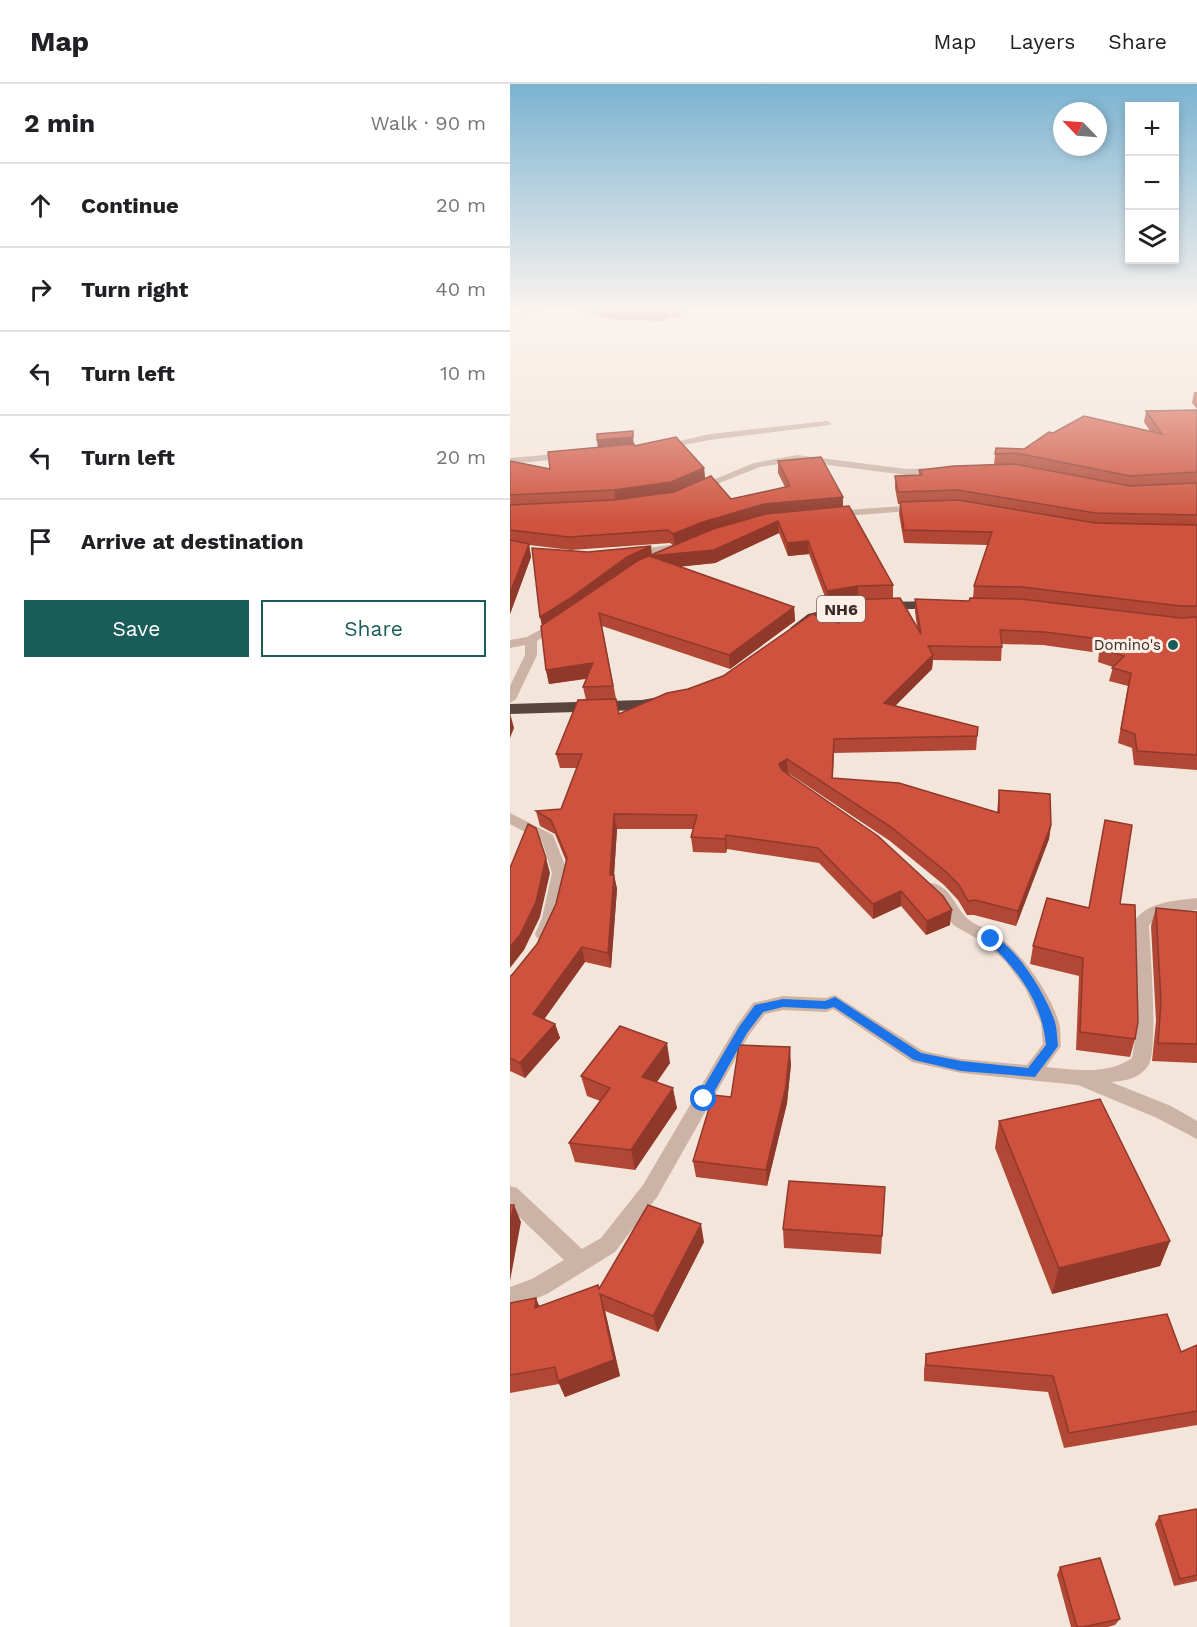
<!DOCTYPE html>
<meta charset="utf-8">
<style>
body{margin:0;font-family:"Work Sans",sans-serif;background:#f2f2f2;color:#202124}
.controls{position:absolute;right:18px;top:18px;display:grid;overflow:hidden;border-radius:0px;box-shadow:0 3px 9px #0003}
.controls button{width:54px;height:54px;display:grid;place-items:center;padding:0;border:0;border-bottom:2px solid #e0e0e0;background:#fff;color:#202124;font:30px sans-serif}
.compass{position:absolute;left:543px;top:18px;width:54px;height:54px;border-radius:50%;background:#fff;box-shadow:0 3px 9px #0003;rotate:295deg}
.stop{position:absolute;width:18px;height:18px;margin:-14px;border:4px solid #1a73e8;border-radius:50%;background:#fff}
.stop.end{background:#1a73e8;border-color:#fff;box-shadow:0 2px 6px #0008}
.list{margin:0;padding:0;list-style:none}
h2{display:flex;justify-content:space-between;align-items:center;height:78px;margin:0;padding:0 24px;font-size:26px}
h2 small{font-size:20px;font-weight:400;color:#757577}
.list li{display:grid;grid-template-columns:39px 1fr auto;gap:18px;align-items:center;box-sizing:border-box;height:84px;padding:0 24px;border-top:2px solid #e0e0e0}
.list b{display:block;font-size:22px;white-space:nowrap}
.list em{font-size:20px;font-style:normal;color:#757577}
.actions{display:flex;gap:12px;padding:18px 24px}
.actions a{flex:1;padding:14px 0;border:2px solid #1a5c59;border-radius:0px;text-align:center;font-size:21px;color:#1a5c59}
.actions .main{background:#1a5c59;color:#fff}
.icon{flex:none;width:33px;height:33px;fill:none;stroke:currentColor;stroke-width:2;stroke-linecap:round;stroke-linejoin:round}
.map{position:relative;flex:none;width:687px;height:1543px;overflow:hidden}
header{display:flex;align-items:center;gap:36px;box-sizing:border-box;height:84px;padding:0 30px;background:#fff;border-bottom:2px solid #e0e0e0}
header strong{font-size:28px}
nav{display:flex;gap:33px;margin-inline-start:auto;font-size:21px}
main{display:flex}
aside{flex:1;background:#fff}
.map>svg:first-child{display:block}
.lines{fill:none;stroke-linecap:round;stroke-linejoin:round}
.street{fill:#ccb3a5;fill-rule:evenodd}
.highway{fill:#59433d;fill-rule:evenodd}
.wall{fill:#b14734;fill-rule:evenodd}
.shaded-wall{fill:#90392b}
.building{fill:#ce523d;stroke:#90392b;stroke-width:1.5}
.route{fill:#1a73e8}
.poi-dot{fill:#1a5c59;stroke:#fbefe7;stroke-width:2}
.labels{text-anchor:middle;stroke-width:6;stroke-linejoin:round;paint-order:stroke}
.far-poi-label{font-size:15px;fill:#372a27;stroke:#fbefe7;text-anchor:end}
.shield{fill:#fbefe7;stroke:#726561;stroke-width:1.5}
.shield-label{font-size:16px;font-weight:bold;fill:#372a27}
</style>
<header>
<strong>Map</strong>
<nav><a>Map</a><a>Layers</a><a>Share</a></nav>
</header>
<main>
<aside>
<h2>2 min<small>Walk · 90 m</small></h2>
<ul class="list">
<li><svg class="icon" aria-label="ahead" viewBox="0 0 24 24"><path d="M12 20V5M6 11l6-6 6 6"/></svg><div><b>Continue</b></div><em>20 m</em></li>
<li><svg class="icon" aria-label="right" viewBox="0 0 24 24"><path d="M7 20v-9h11M14 6l5 5-5 5"/></svg><div><b>Turn right</b></div><em>40 m</em></li>
<li><svg class="icon" aria-label="left" viewBox="0 0 24 24"><path d="M17 20v-9H6M10 6l-5 5 5 5"/></svg><div><b>Turn left</b></div><em>10 m</em></li>
<li><svg class="icon" aria-label="left" viewBox="0 0 24 24"><path d="M17 20v-9H6M10 6l-5 5 5 5"/></svg><div><b>Turn left</b></div><em>20 m</em></li>
<li><svg class="icon" aria-label="arrive" viewBox="0 0 24 24"><path d="M6 21V4h12l-3 4 3 4H6"/></svg><div><b>Arrive at destination</b></div></li>
</ul>
<div class="actions"><a class="main">Save</a><a>Share</a></div>
</aside>
<div class="map">
<svg width="687" height="1543" viewBox="0 0 687 1543">
<rect width="100%" height="100%" fill="#f3e5da"/>
<g class="lines">
<g class="street">
<path d="M 33,224 L 46,224 L 0,233 L 0,229 Z"/>
<path d="M 317,337 L 321,339 L 320,341 L 200,356 L 152,365 L 148,362 L 200,350 Z"/>
<path d="M 57,369 L 61,372 L 60,374 L 0,380 L 0,374 Z"/>
<path d="M 287,371 L 396,385 L 428,384 L 432,387 L 428,390 L 396,391 L 287,377 L 250,383 L 189,407 L 181,405 L 244,379 Z"/>
<path d="M 409,421 L 414,424 L 412,426 L 322,433 L 317,430 L 322,427 Z"/>
<path d="M 175,459 L 180,462 L 179,464 L 122,472 L 117,469 L 122,466 Z"/>
<path d="M 48,536 L 54,539 L 52,541 L 27,557 L 27,571 L 6,615 L 0,619 L 0,602 L 15,571 L 15,561 L 0,564 L 0,556 L 17,553 Z"/>
<path d="M 0,729 L 43,751 L 58,789 L 48,834 L 39,854 L 27,854 L 25,850 L 32,834 L 42,789 L 32,757 L 0,740 Z"/>
<path d="M 423,799 C 439,803 445,820 454,831 C 461,840 476,844 485,850 C 510,866 541,910 549,939 C 551,946 550,955 551,962 L 536,983 C 564,986 599,991 622,974 L 625,956 L 623,839 C 637,817 664,817 687,814 L 687,826 L 656,829 L 639,841 C 640,865 649,967 638,982 C 630,994 615,997 601,998 L 661,1022 L 687,1037 L 687,1055 L 647,1034 L 568,1001 L 451,989 L 402,978 L 323,925 L 316,928 L 273,926 L 255,930 L 239,951 L 147,1113 L 105,1168 L 37,1210 L 0,1225 L 0,1203 L 22,1195 L 54,1176 L 0,1124 L 0,1102 L 7,1104 L 72,1165 L 91,1154 L 133,1101 L 227,941 L 243,919 L 273,912 L 316,914 L 325,911 L 413,967 L 451,975 L 517,981 L 533,960 L 531,939 L 515,904 L 496,878 L 475,859 L 443,841 L 434,825 L 415,804 L 418,800 Z"/>
</g>
<g class="highway">
<path d="M 428,517 L 433,518 L 435,521 L 433,524 L 372,526 L 365,522 L 372,518 Z"/>
<path d="M 344,519 L 351,523 L 349,526 L 308,536 L 292,547 L 282,547 L 280,544 L 298,530 Z"/>
<path d="M 154,612 L 159,614 L 162,617 L 159,620 L 132,626 L 0,630 L 0,620 L 132,616 Z"/>
</g>
</g>
<g class="wall">
<path d="M 59,224 L 174,224 L 168,234 L 156,234 L 154,237 L 107,236 Z"/>
<path d="M 684,308 L 687,308 L 687,325 L 682,319 Z"/>
<path d="M 687,326 L 687,686 L 624,681 L 622,664 L 608,659 L 618,602 L 599,597 L 603,583 L 588,578 L 589,569 L 533,561 L 492,560 L 491,577 L 423,576 L 422,585 L 385,622 L 468,643 L 466,666 L 324,669 L 323,694 L 487,729 L 489,706 L 541,741 L 539,755 L 506,842 L 464,831 L 457,831 L 448,816 L 434,801 L 380,757 L 278,689 L 440,841 L 416,851 L 391,822 L 363,835 L 309,779 L 217,765 L 216,769 L 183,768 L 181,753 L 183,745 L 107,745 L 104,791 L 107,805 L 101,884 L 75,878 L 34,935 L 45,940 L 50,954 L 15,994 L 0,987 L 0,892 L 2,891 L 27,860 L 46,820 L 56,777 L 45,750 L 30,742 L 26,727 L 51,725 L 67,684 L 50,684 L 46,670 L 76,616 L 73,603 L 76,595 L 39,600 L 36,586 L 32,541 L 78,468 L 142,471 L 164,462 L 160,459 L 61,466 L 19,461 L 21,473 L 0,530 L 0,377 L 40,385 L 88,363 L 87,356 L 124,362 L 194,384 L 195,395 L 221,415 L 275,403 L 268,389 L 268,377 L 333,423 L 383,501 L 383,514 L 407,543 L 405,528 L 405,515 L 459,517 L 463,514 L 464,502 L 478,461 L 394,459 L 389,430 L 390,420 L 388,420 L 385,404 L 385,392 L 409,391 L 409,386 L 484,380 L 486,364 L 514,365 L 543,349 L 640,347 L 634,338 L 636,327 ZM 269,449 L 278,472 L 299,470 L 318,521 L 330,519 L 322,521 L 322,534 L 324,537 L 213,592 L 109,630 L 92,542 L 220,585 L 285,537 L 284,523 L 169,483 L 205,479 Z"/>
<path d="M 595,736 L 610,820 L 625,955 L 620,973 L 566,966 L 569,892 L 520,880 L 523,862 L 579,824 Z"/>
<path d="M 646,824 L 687,828 L 687,979 L 642,977 L 646,937 L 641,842 Z"/>
<path d="M 160,979 L 147,998 L 167,1024 L 125,1086 L 65,1078 L 59,1059 L 90,1017 L 77,1012 L 71,992 Z"/>
<path d="M 281,980 L 277,1019 L 257,1102 L 186,1093 L 183,1077 L 221,1013 Z"/>
<path d="M 489,1037 L 660,1157 L 650,1182 L 542,1210 L 485,1064 Z"/>
<path d="M 375,1103 L 371,1170 L 274,1164 L 273,1145 Z"/>
<path d="M 194,1158 L 148,1248 L 95,1227 L 110,1292 L 55,1313 L 49,1300 L 0,1309 L 0,1219 L 29,1222 L 89,1205 Z"/>
<path d="M 687,1261 L 687,1341 L 554,1364 L 538,1308 L 414,1297 L 414,1286 L 416,1270 L 671,1268 Z"/>
<path d="M 687,1427 L 687,1497 L 664,1502 L 645,1440 L 649,1432 Z"/>
<path d="M 550,1483 L 610,1535 L 605,1541 L 598,1543 L 561,1543 L 547,1491 Z"/>
</g>
<g class="shaded-wall">
<path d="M 169,224 L 174,224 L 168,234 L 167,227 Z"/>
<path d="M 155,227 L 156,234 L 154,237 L 153,230 Z"/>
<path d="M 123,353 L 124,361 L 88,364 L 87,356 Z"/>
<path d="M 194,384 L 195,395 L 162,410 L 106,418 L 104,406 Z"/>
<path d="M 333,413 L 333,425 L 254,432 L 165,462 L 163,450 L 193,438 L 254,420 Z"/>
<path d="M 268,437 L 269,449 L 205,479 L 141,485 L 140,472 L 119,482 L 61,524 L 32,542 L 30,533 L 117,473 L 141,462 L 142,471 Z"/>
<path d="M 298,457 L 299,470 L 278,472 L 277,459 Z"/>
<path d="M 19,460 L 21,473 L 0,530 L 0,509 Z"/>
<path d="M 348,502 L 348,516 L 318,521 L 317,507 Z"/>
<path d="M 284,523 L 285,537 L 220,585 L 219,571 Z"/>
<path d="M 423,571 L 422,585 L 374,633 L 374,619 Z"/>
<path d="M 83,579 L 85,593 L 39,600 L 36,586 Z"/>
<path d="M 0,629 L 4,644 L 0,654 Z"/>
<path d="M 277,675 L 278,689 L 270,694 L 269,680 Z"/>
<path d="M 104,730 L 107,745 L 103,806 L 100,791 Z"/>
<path d="M 541,741 L 539,755 L 506,842 L 508,827 Z"/>
<path d="M 216,751 L 217,765 L 216,769 L 215,755 Z"/>
<path d="M 36,774 L 40,789 L 30,833 L 14,866 L 0,884 L 0,863 Z"/>
<path d="M 104,791 L 107,805 L 101,884 L 98,869 Z"/>
<path d="M 391,807 L 391,822 L 363,835 L 363,820 Z"/>
<path d="M 442,826 L 440,841 L 416,851 L 417,837 Z"/>
<path d="M 72,863 L 75,878 L 28,944 L 23,930 Z"/>
<path d="M 45,940 L 50,954 L 15,994 L 10,979 Z"/>
<path d="M 157,959 L 160,979 L 137,1012 L 132,993 Z"/>
<path d="M 280,963 L 281,980 L 277,1019 L 257,1102 L 256,1086 Z"/>
<path d="M 163,1004 L 167,1024 L 125,1086 L 121,1066 Z"/>
<path d="M 4,1121 L 11,1138 L 0,1197 L 0,1139 Z"/>
<path d="M 191,1140 L 194,1158 L 148,1248 L 143,1232 Z"/>
<path d="M 660,1157 L 650,1182 L 542,1210 L 549,1184 Z"/>
<path d="M 90,1210 L 95,1227 L 110,1292 L 55,1313 L 48,1297 Z"/>
<path d="M 26,1214 L 33,1231 L 25,1224 Z"/>
</g>
<g class="building">
<path d="M 83,224 L 169,224 L 167,227 L 155,227 L 153,230 L 106,230 Z"/>
<path d="M 687,326 L 687,388 L 620,392 L 506,369 L 485,370 L 486,364 L 514,365 L 539,348 L 543,349 L 574,332 L 652,350 L 636,327 Z"/>
<path d="M 123,347 L 123,353 L 87,356 L 87,350 Z"/>
<path d="M 166,353 L 194,384 L 161,398 L 104,406 L 0,411 L 0,377 L 40,385 L 38,368 L 124,360 L 124,362 Z"/>
<path d="M 311,373 L 333,413 L 254,420 L 193,438 L 163,450 L 158,446 L 59,453 L 0,446 L 0,421 L 104,416 L 164,408 L 201,392 L 221,415 L 280,402 L 268,377 Z"/>
<path d="M 505,380 L 620,402 L 687,399 L 687,431 L 585,429 L 448,406 L 388,408 L 385,392 L 412,391 L 409,386 L 444,382 Z"/>
<path d="M 448,416 L 585,439 L 687,441 L 687,522 L 671,522 L 512,503 L 464,502 L 482,448 L 394,446 L 390,418 Z"/>
<path d="M 339,422 L 383,501 L 348,502 L 317,507 L 298,457 L 277,459 L 268,437 L 204,466 L 140,472 L 284,523 L 219,571 L 89,529 L 103,602 L 73,603 L 83,579 L 36,586 L 31,542 L 129,476 L 203,445 L 256,430 Z"/>
<path d="M 0,456 L 19,460 L 0,509 Z"/>
<path d="M 141,462 L 117,473 L 59,515 L 30,533 L 22,464 L 78,468 Z"/>
<path d="M 390,514 L 411,550 L 405,515 L 459,517 L 460,514 L 511,515 L 671,534 L 687,533 L 687,671 L 627,667 L 625,650 L 611,645 L 621,589 L 602,584 L 614,572 L 590,564 L 597,556 L 535,548 L 490,546 L 492,563 L 418,562 L 423,571 L 374,619 L 468,643 L 467,652 L 324,655 L 322,694 L 389,699 L 489,729 L 489,706 L 540,710 L 541,741 L 508,827 L 465,816 L 458,817 L 449,801 L 435,787 L 381,743 L 277,675 L 269,680 L 272,686 L 368,752 L 433,812 L 442,826 L 417,837 L 391,807 L 363,820 L 308,764 L 216,751 L 215,755 L 181,753 L 187,731 L 104,730 L 100,791 L 104,791 L 98,869 L 72,863 L 23,930 L 45,940 L 10,979 L 0,974 L 0,892 L 2,891 L 27,860 L 46,820 L 57,774 L 41,736 L 26,727 L 51,725 L 72,670 L 46,670 L 68,616 L 106,615 L 109,630 L 157,609 L 178,605 L 213,592 L 302,530 L 329,539 L 322,521 L 339,516 Z"/>
<path d="M 595,736 L 622,741 L 610,820 L 625,821 L 628,938 L 625,955 L 570,948 L 573,874 L 523,862 L 537,814 L 579,824 Z"/>
<path d="M 18,740 L 26,744 L 36,774 L 26,818 L 10,851 L 0,863 L 0,784 Z"/>
<path d="M 646,824 L 687,828 L 687,960 L 648,959 L 651,919 Z"/>
<path d="M 110,942 L 157,959 L 132,993 L 163,1004 L 121,1066 L 59,1059 L 100,1004 L 71,992 Z"/>
<path d="M 229,961 L 280,963 L 276,1002 L 256,1086 L 183,1077 L 203,1011 L 221,1013 Z"/>
<path d="M 590,1015 L 660,1157 L 549,1184 L 489,1037 Z"/>
<path d="M 279,1097 L 375,1103 L 372,1152 L 273,1145 Z"/>
<path d="M 0,1121 L 4,1121 L 0,1139 Z"/>
<path d="M 138,1121 L 191,1140 L 143,1232 L 90,1210 L 104,1276 L 48,1297 L 45,1283 L 0,1291 L 0,1219 L 26,1214 L 25,1224 L 88,1201 L 89,1205 Z"/>
<path d="M 657,1230 L 671,1268 L 687,1261 L 687,1327 L 559,1349 L 543,1292 L 416,1281 L 416,1270 Z"/>
<path d="M 686,1425 L 687,1427 L 687,1491 L 670,1495 L 649,1432 Z"/>
<path d="M 590,1474 L 610,1535 L 573,1543 L 567,1543 L 550,1483 Z"/>
</g>
<linearGradient id="sky" x2="0" y2="1"><stop stop-color="#7bb3d1"/><stop offset="0.51" stop-color="#faf3ee"/><stop offset="1" stop-color="#faf3ee" stop-opacity="0"/></linearGradient>
<rect width="687" height="440" fill="url(#sky)"/>
<path class="route" d="M 481,851 C 506,861 537,913 545,938 C 547,945 547,954 548,962 L 525,993 L 451,987 L 404,976 L 324,923 L 316,925 L 273,923 L 253,928 L 237,949 L 198,1019 L 189,1019 L 189,1011 L 229,943 L 245,921 L 273,915 L 315,917 L 325,913 L 411,969 L 451,977 L 518,984 L 536,961 C 532,918 508,886 477,857 L 476,855 Z"/>
<circle class="poi-dot" cx="663" cy="561" r="6"/>
<g class="labels">
<g class="far-poi-label">
<text x="651" y="566">Domino's</text>
</g>
<rect class="shield" x="307" y="512" width="48" height="26" rx="4.5"/>
<g class="shield-label">
<text x="331" y="531">NH6</text>
</g>
</g>
</svg>
<div class="controls">
<button>+</button>
<button>−</button>
<button><svg class="icon" aria-label="layers" viewBox="0 0 24 24"><path d="M12 4l9 5-9 5-9-5zM3 14l9 5 9-5"/></svg></button>
</div>
<svg class="compass" viewBox="-18 -18 36 36"><path d="M0-13l5 13h-10z" fill="#e53935"/><path d="M0 13l5-13h-10z" fill="#757577"/></svg>
<div class="stop" style="left:194px;top:1015px"></div>
<div class="stop end" style="left:481px;top:855px"></div>
</div>
</main>
